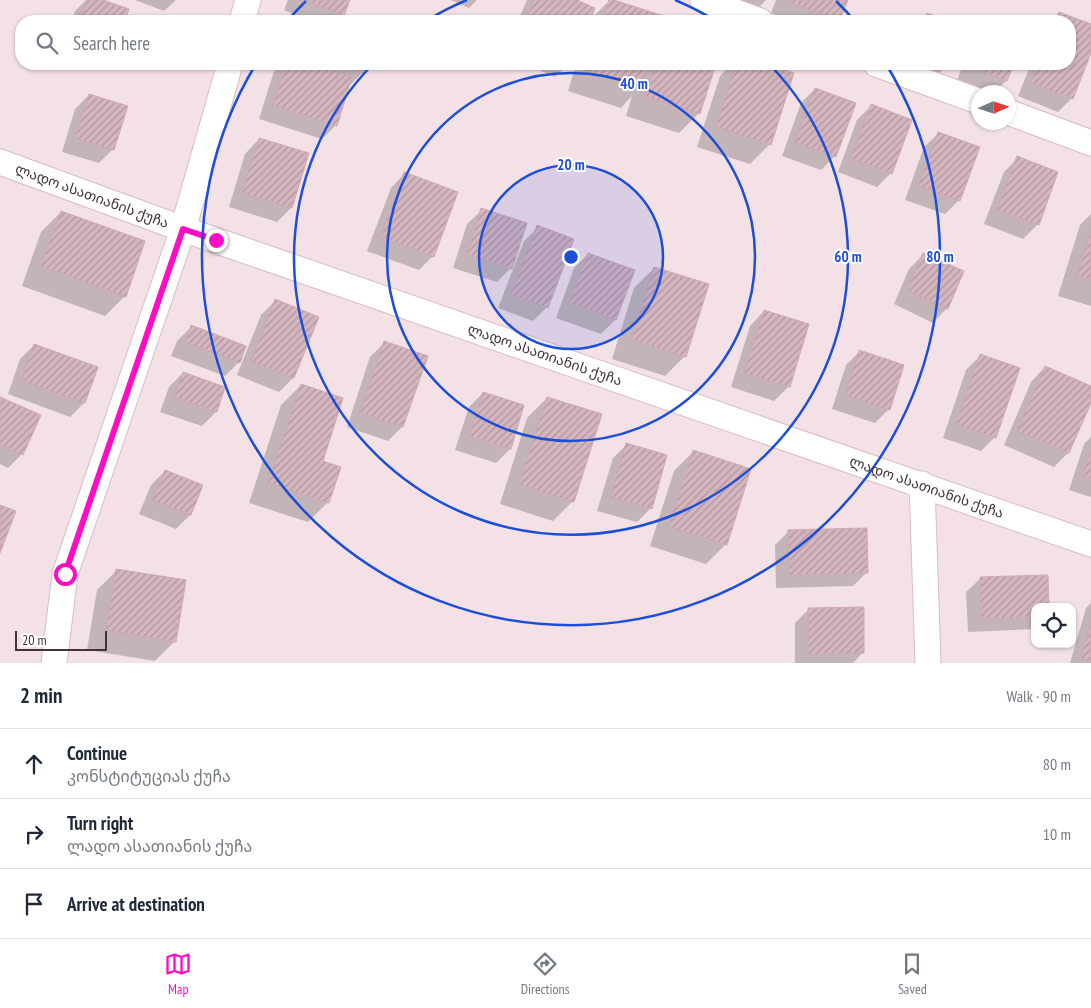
<!DOCTYPE html>
<meta charset="utf-8">
<style>
body{margin:0;font-family:"PT Sans Narrow","Noto Sans Georgian",sans-serif;background:#f6f6f7;color:#1f2937}
.controls{position:absolute;right:15px;bottom:15px;display:grid;overflow:hidden;border-radius:10px;box-shadow:0 1px 4px #0004}
.controls button{width:45px;height:45px;display:grid;place-items:center;padding:0;border:0;border-bottom:1px solid #e0e1e3;background:#fff;color:#1f2937;font:25px sans-serif}
.compass{position:absolute;left:971px;top:85px;width:45px;height:45px;border-radius:50%;background:#fff;box-shadow:0 1px 4px #0004;rotate:87deg}
.scale{position:absolute;left:15px;bottom:12px;width:92px;box-sizing:border-box;padding-left:5px;border:2px solid #453237;border-top:0;font-size:14px;line-height:18px;white-space:nowrap;color:#453237;-webkit-text-stroke:4px #fff;paint-order:stroke}
.stop{position:absolute;width:15px;height:15px;margin:-11px;border:4px solid #ff0cc5;border-radius:50%;background:#fff}
.stop.end{background:#ff0cc5;border-color:#fff;box-shadow:0 1px 5px #0008}
.list{margin:0;padding:0;list-style:none}
h2{display:flex;justify-content:space-between;align-items:center;height:65px;margin:0;padding:0 20px;font-size:21px}
h2 small{font-size:16px;font-weight:400;color:#747a83}
.list li{display:grid;grid-template-columns:32px 1fr auto;gap:15px;align-items:center;box-sizing:border-box;height:70px;padding:0 20px;border-top:1px solid #e0e1e3}
.list b{display:block;font-size:19px;white-space:nowrap}
.list p{margin:0;font-size:16px;white-space:nowrap;color:#747a83}
.list em{font-size:16px;font-style:normal;color:#747a83}
.icon{flex:none;width:28px;height:28px;fill:none;stroke:currentColor;stroke-width:2;stroke-linecap:round;stroke-linejoin:round}
.map{position:relative;flex:none;width:1091px;height:663px;overflow:hidden}
.search{position:absolute;background:#fff;box-shadow:0 1px 4px #0004;left:15px;right:15px;top:15px;height:55px;display:flex;align-items:center;gap:12px;box-sizing:border-box;padding:0 18px;border-radius:20px;color:#747a83;font-size:19px}
.sheet{height:275px;background:#fff}
nav{display:flex;justify-content:space-around;align-items:center;box-sizing:border-box;height:70px;border-top:1px solid #e0e1e3;background:#fff;font-size:14px;color:#747a83}
nav a{display:grid;justify-items:center;gap:2px}
nav .on{color:#ff0cc5}
.map>svg:first-child{display:block}
.shadow{fill:#0003}
.building{fill:url(#building-hatch);stroke:#d1a8b4}
.lines{fill:none;stroke-linecap:round;stroke-linejoin:round}
.street-casing{stroke:#dabdc4;stroke-width:27}
.street{stroke:#fff;stroke-width:25}
.route{stroke:#ff0cc5;stroke-width:6}
.ring{fill:none;stroke:#1d4ed8;stroke-width:2.5}
.labels{text-anchor:middle;stroke-width:4;stroke-linejoin:round;paint-order:stroke}
.street-label{font-size:14px;fill:#453237;stroke:#fff}
.centre{fill:#1d4ed8;stroke:#fff;stroke-width:2.5}
.ring-label{font-size:15px;text-anchor:middle;font-weight:bold;fill:#1d4ed8;stroke:#fff;stroke-width:4;stroke-linejoin:round;paint-order:stroke}
</style>
<div class="map">
<svg width="1091" height="663" viewBox="0 0 1091 663">
<defs>
<pattern id="building-hatch" width="6" height="6" patternUnits="userSpaceOnUse" patternTransform="scale(1.25)"><rect width="6" height="6" fill="#d5b6bf"/><path d="M-1 1l2-2M0 6l6-6M5 7l2-2" fill="none" stroke="#af959c"/></pattern>
</defs>
<rect width="100%" height="100%" fill="#f3e1e5"/>
<g class="shadow">
<path d="M 86,0 L 99,0 L 128,10 L 124,21 L 72,21 L 75,11 Z"/>
<path d="M 135,0 L 176,0 L 164,11 Z"/>
<path d="M 288,0 L 349,0 L 343,15 L 337,21 L 338,21 L 310,21 L 284,10 Z"/>
<path d="M 451,0 L 477,0 L 469,8 Z"/>
<path d="M 527,0 L 574,0 L 594,9 L 588,21 L 518,21 Z"/>
<path d="M 610,0 L 663,17 L 662,21 L 589,21 Z"/>
<path d="M 740,0 L 766,0 L 758,8 Z"/>
<path d="M 776,0 L 846,0 L 838,21 L 790,21 L 771,13 Z"/>
<path d="M 1059,13 L 1091,26 L 1091,49 L 1072,98 L 1058,112 L 1018,96 L 1031,64 L 1070,64 L 1070,21 L 1051,21 Z"/>
<path d="M 927,15 L 944,21 L 921,21 Z"/>
<path d="M 282,64 L 366,64 L 362,73 L 348,87 L 336,125 L 322,139 L 259,119 L 274,71 Z"/>
<path d="M 525,64 L 569,64 L 555,77 Z"/>
<path d="M 576,64 L 715,64 L 699,113 L 679,133 L 626,116 L 632,96 L 621,108 L 568,91 Z"/>
<path d="M 732,64 L 763,64 L 793,73 L 770,144 L 750,164 L 697,147 L 720,76 Z"/>
<path d="M 903,64 L 948,64 L 936,76 Z"/>
<path d="M 963,64 L 1012,64 L 1006,81 L 994,92 L 987,92 L 957,81 Z"/>
<path d="M 815,89 L 835,156 L 821,170 L 782,156 L 801,103 Z"/>
<path d="M 89,95 L 113,149 L 99,163 L 62,152 L 75,109 Z"/>
<path d="M 871,106 L 891,173 L 877,187 L 838,172 L 857,120 Z"/>
<path d="M 939,133 L 959,200 L 945,214 L 905,200 L 924,147 Z"/>
<path d="M 259,139 L 307,154 L 291,208 L 277,222 L 229,207 L 245,154 Z"/>
<path d="M 1018,158 L 1057,172 L 1037,225 L 1023,239 L 984,224 L 1004,172 Z"/>
<path d="M 405,173 L 433,256 L 419,270 L 367,251 L 391,188 Z"/>
<path d="M 482,210 L 511,268 L 497,282 L 453,268 L 467,224 Z"/>
<path d="M 61,212 L 125,296 L 105,316 L 22,286 L 41,232 Z"/>
<path d="M 1091,214 L 1091,306 L 1058,296 L 1080,225 Z"/>
<path d="M 538,227 L 547,307 L 533,321 L 498,308 L 524,241 Z"/>
<path d="M 588,254 L 633,270 L 615,320 L 601,334 L 556,318 L 574,268 Z"/>
<path d="M 923,255 L 947,308 L 933,323 L 894,304 L 909,269 Z"/>
<path d="M 654,268 L 685,356 L 665,376 L 612,359 L 634,288 Z"/>
<path d="M 275,301 L 293,378 L 279,392 L 237,375 L 261,315 Z"/>
<path d="M 764,311 L 808,325 L 788,387 L 774,401 L 731,387 L 750,326 Z"/>
<path d="M 191,327 L 239,362 L 225,376 L 171,356 L 177,341 Z"/>
<path d="M 384,343 L 402,427 L 388,441 L 347,427 L 370,357 Z"/>
<path d="M 34,345 L 96,367 L 84,403 L 70,417 L 8,394 L 20,359 Z"/>
<path d="M 860,351 L 889,409 L 875,423 L 832,409 L 846,365 Z"/>
<path d="M 980,356 L 995,437 L 981,451 L 943,438 L 966,370 Z"/>
<path d="M 1045,367 L 1091,387 L 1091,400 L 1068,453 L 1054,467 L 1004,445 L 1031,382 Z"/>
<path d="M 183,373 L 224,388 L 216,412 L 202,426 L 160,412 L 169,387 Z"/>
<path d="M 301,385 L 321,462 L 328,502 L 308,522 L 249,503 L 281,405 Z"/>
<path d="M 483,393 L 523,406 L 510,449 L 496,463 L 455,450 L 469,407 Z"/>
<path d="M 0,398 L 22,454 L 8,468 L 0,464 Z"/>
<path d="M 547,398 L 573,501 L 553,521 L 500,504 L 527,418 Z"/>
<path d="M 1091,437 L 1091,497 L 1069,490 L 1084,444 Z"/>
<path d="M 627,444 L 651,508 L 637,522 L 597,511 L 613,458 Z"/>
<path d="M 694,451 L 726,544 L 706,564 L 650,546 L 674,471 Z"/>
<path d="M 165,471 L 190,515 L 176,529 L 139,514 L 151,485 Z"/>
<path d="M 789,531 L 867,572 L 853,586 L 776,588 L 775,545 Z"/>
<path d="M 117,570 L 175,641 L 155,661 L 87,650 L 97,590 Z"/>
<path d="M 981,578 L 1035,607 L 1035,629 L 968,632 L 966,592 Z"/>
<path d="M 1091,603 L 1091,663 L 1070,663 L 1086,608 Z"/>
<path d="M 809,609 L 863,652 L 853,663 L 795,663 L 795,623 Z"/>
</g>
<g class="building">
<path d="M 87,0 L 103,0 L 129,9 L 125,21 L 80,21 Z"/>
<path d="M 306,0 L 350,0 L 344,16 Z"/>
<path d="M 534,0 L 577,0 L 595,8 L 590,21 L 525,21 Z"/>
<path d="M 609,0 L 614,0 L 664,16 L 663,21 L 603,21 Z"/>
<path d="M 786,0 L 848,0 L 839,21 Z"/>
<path d="M 1059,12 L 1091,24 L 1091,53 L 1073,99 L 1031,82 L 1038,64 L 1070,64 L 1070,21 L 1055,21 Z"/>
<path d="M 927,13 L 948,21 L 924,21 Z"/>
<path d="M 322,14 L 342,21 L 319,21 Z"/>
<path d="M 286,64 L 312,64 L 352,77 L 337,126 L 273,105 Z"/>
<path d="M 338,64 L 367,64 L 363,73 Z"/>
<path d="M 589,64 L 649,64 L 642,89 L 587,71 Z"/>
<path d="M 655,64 L 716,64 L 700,114 L 645,96 Z"/>
<path d="M 736,64 L 767,64 L 794,73 L 771,145 L 716,127 Z"/>
<path d="M 971,64 L 1014,64 L 1007,81 L 970,67 Z"/>
<path d="M 815,88 L 856,103 L 836,157 L 795,142 Z"/>
<path d="M 89,94 L 128,106 L 114,150 L 75,138 Z"/>
<path d="M 871,104 L 912,120 L 892,174 L 851,158 Z"/>
<path d="M 938,132 L 980,147 L 960,201 L 918,186 Z"/>
<path d="M 259,138 L 309,153 L 292,208 L 242,193 Z"/>
<path d="M 1017,156 L 1058,172 L 1039,225 L 997,210 Z"/>
<path d="M 404,172 L 458,192 L 434,257 L 381,237 Z"/>
<path d="M 481,208 L 527,223 L 512,269 L 467,254 Z"/>
<path d="M 61,211 L 145,241 L 126,297 L 41,266 Z"/>
<path d="M 537,225 L 574,239 L 548,308 L 511,294 Z"/>
<path d="M 1091,232 L 1091,280 L 1077,276 Z"/>
<path d="M 588,253 L 635,270 L 616,320 L 569,303 Z"/>
<path d="M 923,253 L 964,271 L 948,309 L 907,290 Z"/>
<path d="M 654,267 L 709,284 L 686,357 L 631,339 Z"/>
<path d="M 275,299 L 319,317 L 294,378 L 251,361 Z"/>
<path d="M 764,310 L 809,324 L 790,387 L 744,373 Z"/>
<path d="M 191,325 L 246,346 L 240,363 L 185,342 Z"/>
<path d="M 384,341 L 428,356 L 403,427 L 360,413 Z"/>
<path d="M 34,344 L 98,367 L 85,403 L 21,380 Z"/>
<path d="M 859,350 L 904,365 L 890,410 L 845,395 Z"/>
<path d="M 980,354 L 1020,368 L 996,438 L 956,424 Z"/>
<path d="M 1045,366 L 1091,386 L 1091,403 L 1069,453 L 1017,431 Z"/>
<path d="M 183,372 L 225,387 L 217,412 L 174,397 Z"/>
<path d="M 301,384 L 343,398 L 323,461 L 341,467 L 329,503 L 268,483 Z"/>
<path d="M 483,392 L 524,405 L 511,449 L 469,436 Z"/>
<path d="M 0,397 L 41,415 L 23,455 L 0,444 Z"/>
<path d="M 547,397 L 602,414 L 574,502 L 519,484 Z"/>
<path d="M 626,443 L 667,455 L 652,509 L 611,497 Z"/>
<path d="M 693,450 L 751,469 L 727,545 L 669,526 Z"/>
<path d="M 1091,450 L 1091,479 L 1082,476 Z"/>
<path d="M 165,470 L 203,485 L 191,515 L 152,500 Z"/>
<path d="M 0,505 L 16,511 L 0,553 Z"/>
<path d="M 867,528 L 868,573 L 790,575 L 788,530 Z"/>
<path d="M 116,569 L 186,580 L 176,642 L 106,630 Z"/>
<path d="M 1048,575 L 1049,607 L 1035,607 L 1035,617 L 981,619 L 980,577 Z"/>
<path d="M 864,607 L 864,653 L 809,654 L 808,608 Z"/>
<path d="M 1091,622 L 1091,661 L 1081,658 Z"/>
</g>
<g class="lines">
<defs>
<g id="street">
<path d="M 703,0 L 760,21"/>
<path d="M 242,21 L 248,0"/>
<path d="M 876,64 L 978,101"/>
<path d="M 1008,112 L 1091,143"/>
<path id="s1" d="M 0,162 L 183,229 L 1091,544"/>
<path d="M 922,484 L 928,663"/>
<path d="M 54,663 L 65,574 L 183,229 L 230,64"/>
</g>
</defs>
<use href="#street" class="street-casing"/>
<use href="#street" class="street"/>
</g>
<g class="lines">
<path class="route" d="M 65,574 L 183,229 L 216,240"/>
</g>
<circle cx="571" cy="257" r="92" fill="#1d4ed8" fill-opacity=".12"/>
<g class="ring">
<circle cx="571" cy="257" r="92"/>
<circle cx="571" cy="257" r="184"/>
<path d="M426 21A277 277 0 0 1 467 0M675 0A277 277 0 0 1 716 21M770 65A277 277 0 1 1 372 65"/>
<path d="M288 20A369 369 0 0 1 306 1M836 1A369 369 0 0 1 854 20M886 64A369 369 0 1 1 256 64"/>
</g>
<g class="labels">
<g class="street-label">
<text dy="5" stroke="none"><textPath href="#s1" startOffset="98">ლადო ასათიანის ქუჩა</textPath></text>
<text dy="5" stroke="none"><textPath href="#s1" startOffset="578">ლადო ასათიანის ქუჩა</textPath></text>
<text dy="5" stroke="none"><textPath href="#s1" startOffset="982">ლადო ასათიანის ქუჩა</textPath></text>
</g>
</g>
<circle cx="571" cy="257" r="8" class="centre"/>
<g class="ring-label">
<text x="634" y="89">40 m</text>
<text x="571" y="170">20 m</text>
<text x="848" y="262">60 m</text>
<text x="940" y="262">80 m</text>
</g>
</svg>
<div class="controls">
<button><svg class="icon" aria-label="locate" viewBox="0 0 24 24"><circle cx="12" cy="12" r="6"/><path d="M12 2v4M12 18v4M2 12h4M18 12h4"/></svg></button>
</div>
<svg class="compass" viewBox="-18 -18 36 36"><path d="M0-13l5 13h-10z" fill="#e53935"/><path d="M0 13l5-13h-10z" fill="#747a83"/></svg>
<div class="scale">20 m</div>
<div class="stop" style="left:65px;top:574px"></div>
<div class="stop end" style="left:216px;top:240px"></div>
<div class="search"><svg class="icon" aria-label="search" viewBox="0 0 24 24"><circle cx="10" cy="10" r="6"/><path d="M15 15l6 6"/></svg>Search here</div>
</div>
<section class="sheet">
<h2>2 min<small>Walk · 90 m</small></h2>
<ul class="list">
<li><svg class="icon" aria-label="ahead" viewBox="0 0 24 24"><path d="M12 20V5M6 11l6-6 6 6"/></svg><div><b>Continue</b><p>კონსტიტუციას ქუჩა</p></div><em>80 m</em></li>
<li><svg class="icon" aria-label="right" viewBox="0 0 24 24"><path d="M7 20v-9h11M14 6l5 5-5 5"/></svg><div><b>Turn right</b><p>ლადო ასათიანის ქუჩა</p></div><em>10 m</em></li>
<li><svg class="icon" aria-label="arrive" viewBox="0 0 24 24"><path d="M6 21V4h12l-3 4 3 4H6"/></svg><div><b>Arrive at destination</b></div></li>
</ul>
</section>
<nav>
<a class="on"><svg class="icon" aria-label="map" viewBox="0 0 24 24"><path d="M3 6l6-2 6 2 6-2v14l-6 2-6-2-6 2zM9 4v14M15 6v14"/></svg>Map</a>
<a><svg class="icon" aria-label="directions" viewBox="0 0 24 24"><path d="M12 3l9 9-9 9-9-9zM9 14v-3h6M13 9l2 2-2 2"/></svg>Directions</a>
<a><svg class="icon" aria-label="saved" viewBox="0 0 24 24"><path d="M7 4h10v16l-5-4-5 4z"/></svg>Saved</a>
</nav>
